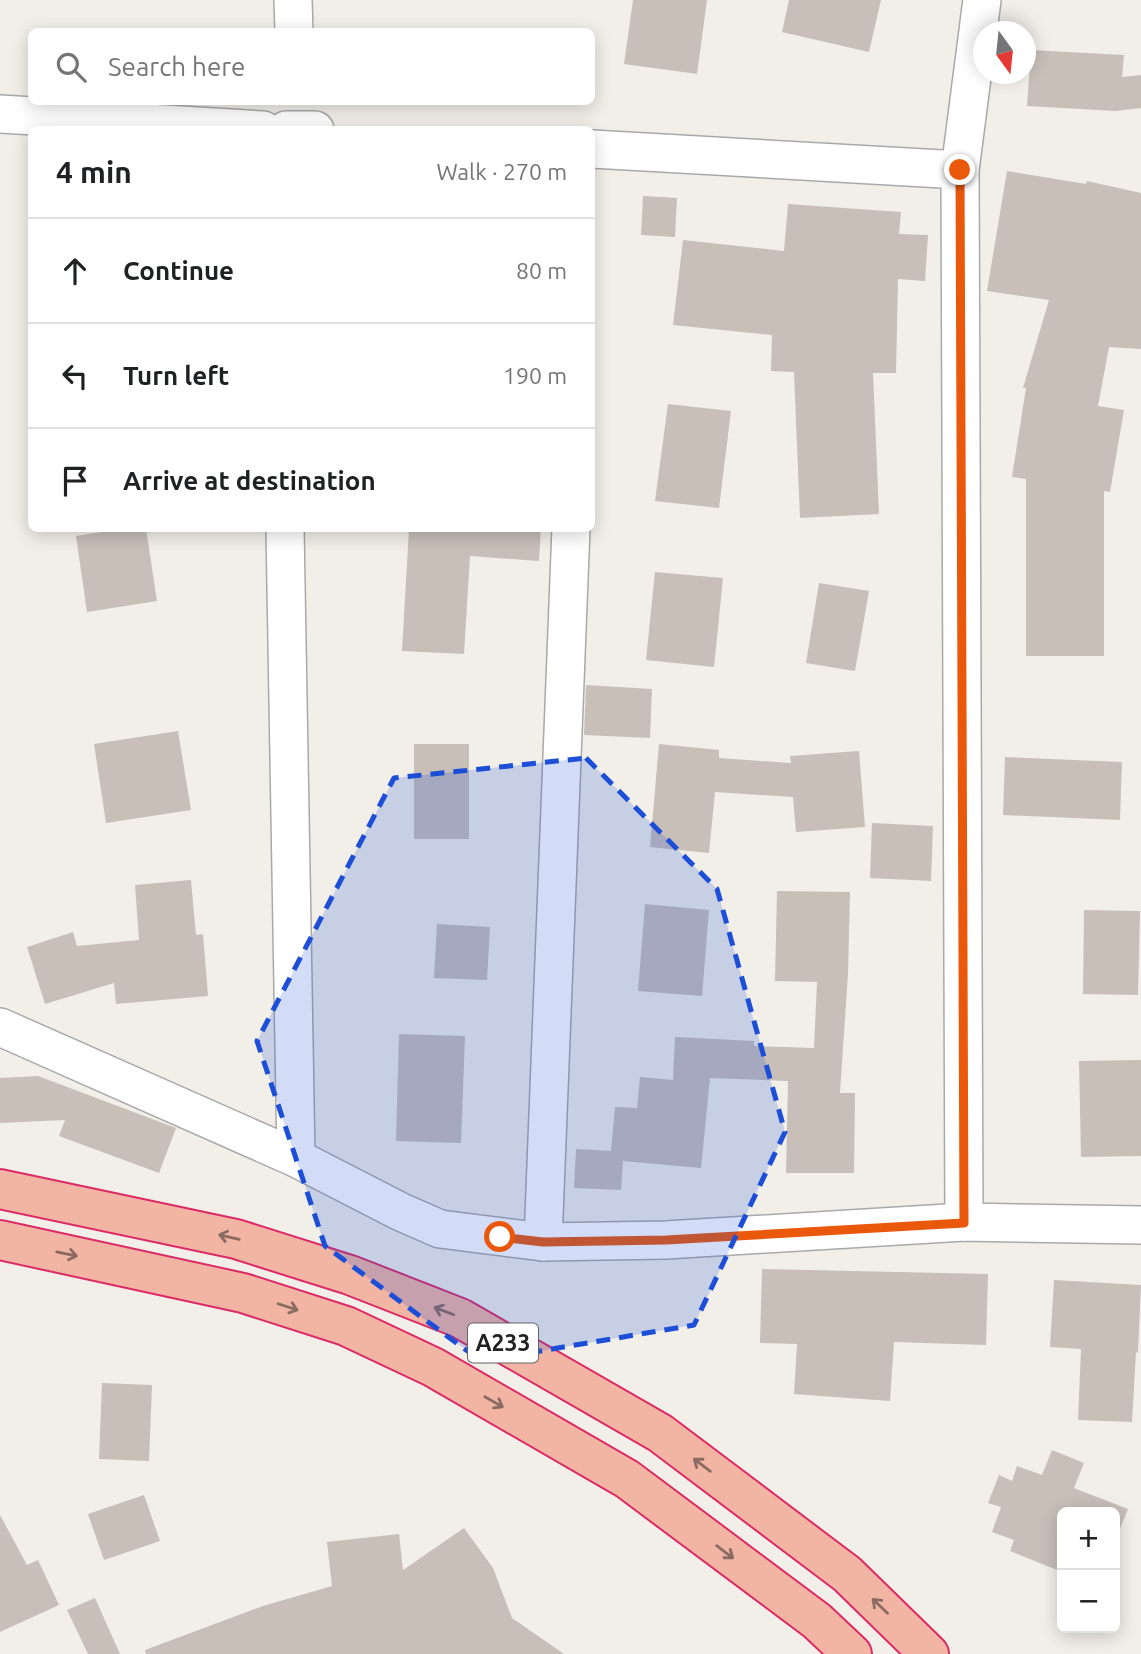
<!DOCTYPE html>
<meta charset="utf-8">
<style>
body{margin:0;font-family:Ubuntu,sans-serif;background:#f6f6f6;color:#202124}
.controls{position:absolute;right:21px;bottom:21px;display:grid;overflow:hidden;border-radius:10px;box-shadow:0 4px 18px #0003}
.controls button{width:63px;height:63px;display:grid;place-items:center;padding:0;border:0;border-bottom:2px solid #e0e0e0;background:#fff;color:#202124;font:35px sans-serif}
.compass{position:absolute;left:973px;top:21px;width:63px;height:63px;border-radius:50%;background:#fff;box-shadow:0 4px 18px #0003;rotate:165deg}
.stop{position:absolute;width:21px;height:21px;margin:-16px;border:5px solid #ea580c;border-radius:50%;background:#fff}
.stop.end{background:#ea580c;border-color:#fff;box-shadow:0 2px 7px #0008}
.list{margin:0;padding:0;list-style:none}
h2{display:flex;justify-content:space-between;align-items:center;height:91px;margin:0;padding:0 28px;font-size:30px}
h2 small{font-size:23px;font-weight:400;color:#757577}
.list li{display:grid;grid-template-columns:46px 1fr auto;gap:21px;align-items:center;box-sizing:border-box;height:105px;padding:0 28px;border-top:2px solid #e0e0e0}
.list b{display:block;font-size:26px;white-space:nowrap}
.list em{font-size:23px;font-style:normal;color:#757577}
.icon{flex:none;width:38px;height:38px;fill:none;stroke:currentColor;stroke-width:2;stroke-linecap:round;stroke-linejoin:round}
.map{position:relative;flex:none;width:1141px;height:1654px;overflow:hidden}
.search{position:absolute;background:#fff;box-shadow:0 4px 18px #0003;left:28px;top:28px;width:567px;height:77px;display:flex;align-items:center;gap:18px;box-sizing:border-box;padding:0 24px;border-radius:10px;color:#757577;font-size:26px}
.panel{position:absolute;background:#fff;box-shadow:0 4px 18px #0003;left:28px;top:126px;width:567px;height:406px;border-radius:10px}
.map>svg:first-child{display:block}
.building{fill:#c7bfb8}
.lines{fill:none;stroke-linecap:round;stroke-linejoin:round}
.minor-casing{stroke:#a9a9a9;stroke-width:40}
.trunk-casing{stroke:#dc2a67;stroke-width:42}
.minor{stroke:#fff;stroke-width:37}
.trunk{stroke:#f2b4a3;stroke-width:38}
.oneway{stroke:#8a6b62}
.route{stroke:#ea580c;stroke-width:9}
.marked{fill:#1d4ed8;fill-opacity:0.2;stroke:#1d4ed8;stroke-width:5;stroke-dasharray:14 9;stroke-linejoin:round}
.labels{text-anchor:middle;stroke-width:6;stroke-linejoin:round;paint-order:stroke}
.shield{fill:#fff;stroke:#646464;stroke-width:2}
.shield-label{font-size:23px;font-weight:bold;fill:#222}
</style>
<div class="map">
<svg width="1141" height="1654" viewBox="0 0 1141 1654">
<rect width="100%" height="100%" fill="#f2efe9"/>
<g class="building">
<path d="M 633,0 L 707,0 L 697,74 L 624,64 Z"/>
<path d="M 789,0 L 881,0 L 869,52 L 782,32 Z"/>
<path d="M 1031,50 L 1124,55 L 1122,77 L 1141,75 L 1141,108 L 1116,111 L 1027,106 Z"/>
<path d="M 1007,171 L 1086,184 L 1087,181 L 1141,193 L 1141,349 L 1109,347 L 1098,406 L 1124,410 L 1110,492 L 1104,491 L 1104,656 L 1026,656 L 1026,479 L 1012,477 L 1026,388 L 1023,388 L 1049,300 L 987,291 Z"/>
<path d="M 643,196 L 677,198 L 675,237 L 641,235 Z"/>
<path d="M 788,204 L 901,212 L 899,234 L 928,235 L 925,281 L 898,279 L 896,373 L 873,373 L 879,514 L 800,518 L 794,372 L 771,371 L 772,335 L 673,325 L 683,240 L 784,251 Z"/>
<path d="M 668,404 L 731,411 L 719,508 L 655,501 Z"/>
<path d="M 127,528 L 146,528 L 157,601 L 87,612 L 76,536 Z"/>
<path d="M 409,528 L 541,528 L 539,561 L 470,556 L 464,654 L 402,651 Z"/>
<path d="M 655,572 L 723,578 L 714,667 L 646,660 Z"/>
<path d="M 819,583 L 869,591 L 855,671 L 806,663 Z"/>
<path d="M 586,685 L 652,689 L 650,738 L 584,735 Z"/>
<path d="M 178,731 L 191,810 L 106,823 L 94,744 Z"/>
<rect x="414" y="744" width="55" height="95"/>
<path d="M 659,744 L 719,750 L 719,758 L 791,763 L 790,756 L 859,751 L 865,827 L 796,832 L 793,797 L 715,792 L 709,853 L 650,847 Z"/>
<path d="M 1005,757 L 1122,762 L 1120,820 L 1003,815 Z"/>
<path d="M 872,823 L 933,826 L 931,881 L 870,878 Z"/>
<path d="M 191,880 L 196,935 L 203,934 L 208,996 L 116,1004 L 114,983 L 45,1004 L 27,947 L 73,932 L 77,946 L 139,940 L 135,885 Z"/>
<path d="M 777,891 L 850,892 L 848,974 L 840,1093 L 855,1093 L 854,1173 L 786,1173 L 788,1081 L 710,1078 L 701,1168 L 623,1161 L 621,1190 L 574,1188 L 576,1149 L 611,1151 L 615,1107 L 637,1108 L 640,1077 L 673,1080 L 675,1037 L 754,1041 L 754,1046 L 814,1048 L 817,982 L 775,981 Z"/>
<path d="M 645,904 L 709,910 L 702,996 L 638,991 Z"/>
<path d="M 1084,910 L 1140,911 L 1138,995 L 1083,994 Z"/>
<path d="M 437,924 L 490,927 L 487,980 L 434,978 Z"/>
<path d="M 399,1034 L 465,1036 L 461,1143 L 396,1141 Z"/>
<path d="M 1141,1060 L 1141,1156 L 1081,1157 L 1079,1061 Z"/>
<path d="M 38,1076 L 176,1128 L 159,1173 L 59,1136 L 65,1120 L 0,1123 L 0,1078 Z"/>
<path d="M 762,1269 L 988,1274 L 986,1345 L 894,1342 L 890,1401 L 794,1394 L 797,1344 L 760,1343 Z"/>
<path d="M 1054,1280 L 1141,1285 L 1138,1353 L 1136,1352 L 1132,1422 L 1078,1420 L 1081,1349 L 1050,1347 Z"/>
<path d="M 102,1383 L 152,1385 L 149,1461 L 99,1459 Z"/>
<path d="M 1052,1450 L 1084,1463 L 1074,1488 L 1128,1509 L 1115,1541 L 1115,1512 L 1062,1512 L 1062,1572 L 1010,1551 L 1014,1540 L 992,1532 L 1001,1507 L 988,1503 L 999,1475 L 1012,1481 L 1017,1466 L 1042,1475 Z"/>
<path d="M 144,1495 L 160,1541 L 104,1560 L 88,1514 Z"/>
<path d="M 0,1515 L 27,1565 L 38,1560 L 59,1605 L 0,1632 Z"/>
<path d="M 464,1528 L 493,1568 L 512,1618 L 564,1654 L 146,1654 L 145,1650 L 263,1606 L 332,1586 L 327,1542 L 399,1534 L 403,1570 Z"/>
<path d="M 95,1598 L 120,1654 L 88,1654 L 67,1610 Z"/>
</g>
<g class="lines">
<defs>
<g id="minor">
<path d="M 293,0 L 294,32"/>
<path d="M 0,114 L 263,130"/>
<path d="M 286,130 L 315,130"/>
<path d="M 592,149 L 960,170"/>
<path d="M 285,528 L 296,1158"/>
<path d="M 0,1027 L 296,1158 L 401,1212 L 440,1229 L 543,1242 L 666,1240 L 964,1222 L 1141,1225"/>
<path d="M 964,1222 L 960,170 L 982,0"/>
<path d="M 543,1242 L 571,528"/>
</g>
<g id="trunk">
<path d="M 0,1189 L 236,1239 L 350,1275 L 460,1318 L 660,1433 L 847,1574 L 929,1654"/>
<path d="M 0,1240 L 243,1293 L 346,1326 L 433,1367 L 627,1479 L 817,1621 L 852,1654"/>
</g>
</defs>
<use href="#minor" class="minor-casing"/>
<use href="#trunk" class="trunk-casing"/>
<use href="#minor" class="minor"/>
<use href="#trunk" class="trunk"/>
</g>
<defs><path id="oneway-shaft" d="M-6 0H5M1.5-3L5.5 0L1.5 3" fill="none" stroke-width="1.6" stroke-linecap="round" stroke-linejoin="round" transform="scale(1.75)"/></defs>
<g class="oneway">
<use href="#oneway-shaft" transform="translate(229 1237) rotate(-167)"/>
<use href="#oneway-shaft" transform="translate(67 1254) rotate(12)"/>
<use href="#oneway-shaft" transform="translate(288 1307) rotate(18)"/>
<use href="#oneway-shaft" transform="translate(444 1311) rotate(-159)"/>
<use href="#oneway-shaft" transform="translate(494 1402) rotate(30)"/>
<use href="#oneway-shaft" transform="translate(702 1465) rotate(-143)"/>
<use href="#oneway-shaft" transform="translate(725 1552) rotate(37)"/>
<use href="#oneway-shaft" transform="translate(880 1606) rotate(-136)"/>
</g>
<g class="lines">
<path class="route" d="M 500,1237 L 543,1242 L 666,1240 L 964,1223 L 960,170"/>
</g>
<path class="marked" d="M 586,758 L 717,889 L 785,1132 L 694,1325 L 481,1361 L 325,1246 L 257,1041 L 394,778 Z"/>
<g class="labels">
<rect class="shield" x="468" y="1323.5" width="70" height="39" rx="5"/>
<g class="shield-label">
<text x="503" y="1351">A233</text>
</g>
</g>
</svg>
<div class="controls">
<button>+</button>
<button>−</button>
</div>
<svg class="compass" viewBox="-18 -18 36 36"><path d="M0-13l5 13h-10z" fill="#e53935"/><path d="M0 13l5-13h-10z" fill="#757577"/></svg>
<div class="stop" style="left:500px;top:1237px"></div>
<div class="stop end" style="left:960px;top:170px"></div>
<div class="search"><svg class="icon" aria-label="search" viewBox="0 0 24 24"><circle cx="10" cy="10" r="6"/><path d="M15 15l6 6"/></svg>Search here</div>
<section class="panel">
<h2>4 min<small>Walk · 270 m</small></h2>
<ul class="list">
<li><svg class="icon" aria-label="ahead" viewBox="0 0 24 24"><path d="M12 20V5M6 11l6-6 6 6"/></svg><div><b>Continue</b></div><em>80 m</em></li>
<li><svg class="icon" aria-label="left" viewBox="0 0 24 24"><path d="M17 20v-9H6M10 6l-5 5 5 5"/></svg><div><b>Turn left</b></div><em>190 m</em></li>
<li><svg class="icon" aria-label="arrive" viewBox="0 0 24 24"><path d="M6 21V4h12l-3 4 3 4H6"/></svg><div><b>Arrive at destination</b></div></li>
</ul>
</section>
</div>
